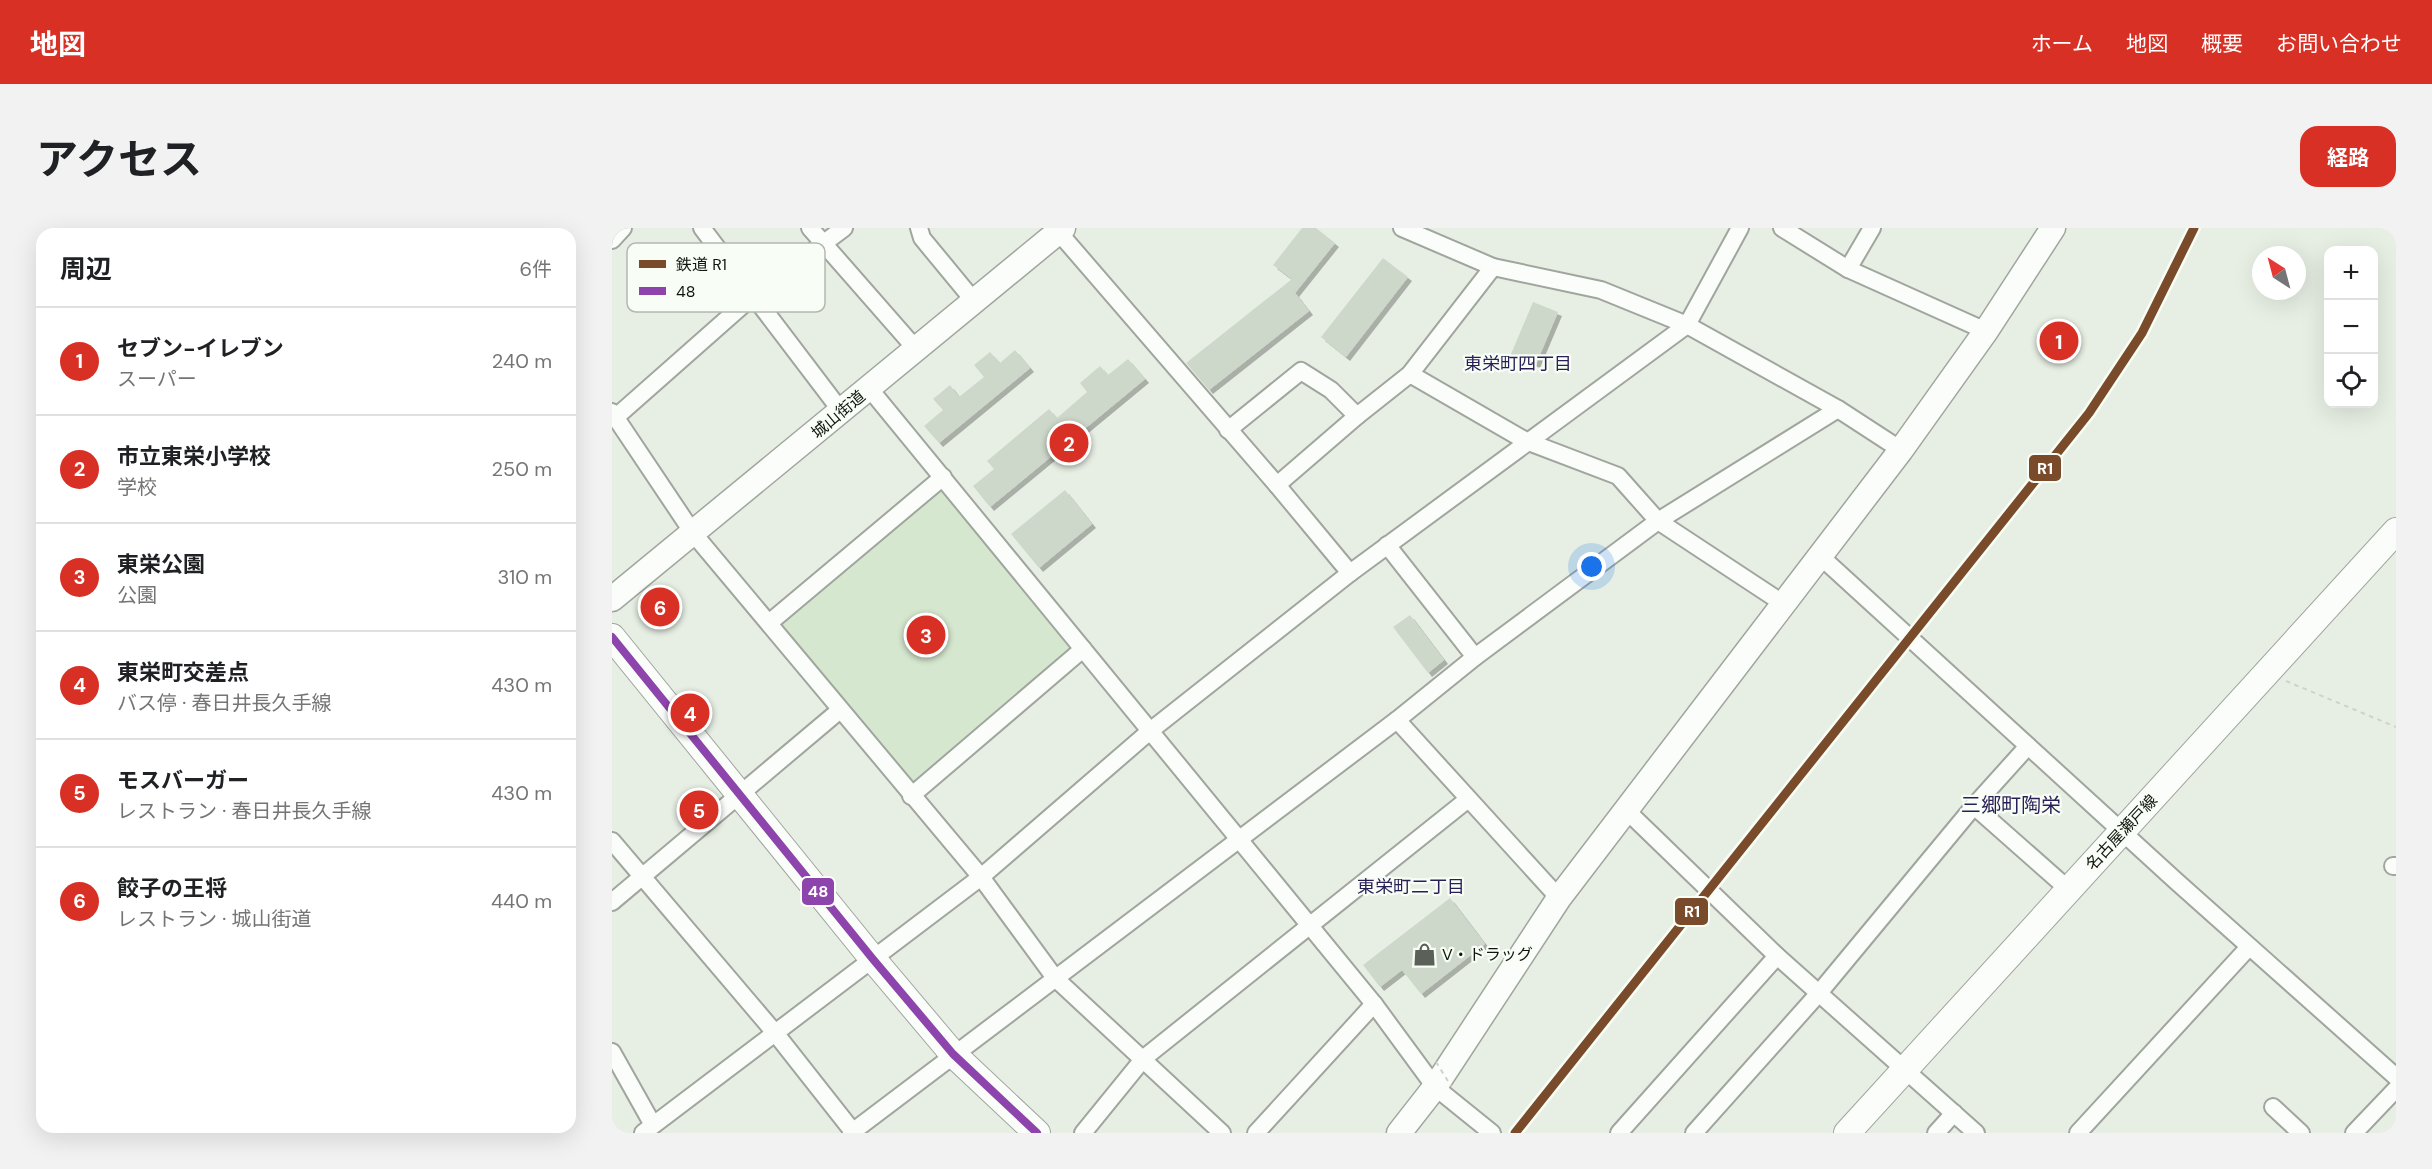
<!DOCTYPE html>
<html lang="ja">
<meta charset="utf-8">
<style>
body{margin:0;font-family:"DM Sans","Noto Sans JP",sans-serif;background:#f2f2f2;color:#202124}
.controls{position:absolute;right:18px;top:18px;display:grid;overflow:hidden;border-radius:12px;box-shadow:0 6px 24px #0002}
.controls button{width:54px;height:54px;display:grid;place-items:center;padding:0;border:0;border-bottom:2px solid #e0e0e0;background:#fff;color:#202124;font:30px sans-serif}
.compass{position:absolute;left:1640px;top:18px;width:54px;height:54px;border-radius:50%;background:#fff;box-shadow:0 6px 24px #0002;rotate:324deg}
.you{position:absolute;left:980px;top:339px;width:21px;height:21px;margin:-15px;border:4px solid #fff;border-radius:50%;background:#1a73e8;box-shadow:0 0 0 9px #1a73e833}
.badge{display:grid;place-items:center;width:39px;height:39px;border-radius:50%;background:#d93025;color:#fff;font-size:20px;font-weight:700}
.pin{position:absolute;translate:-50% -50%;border:3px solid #fff;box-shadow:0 2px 6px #0006}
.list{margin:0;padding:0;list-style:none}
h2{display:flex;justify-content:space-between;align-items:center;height:78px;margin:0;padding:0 24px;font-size:26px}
h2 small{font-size:20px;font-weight:400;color:#757577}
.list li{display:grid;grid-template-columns:39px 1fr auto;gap:18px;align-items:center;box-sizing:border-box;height:108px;padding:0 24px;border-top:2px solid #e0e0e0}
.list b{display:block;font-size:22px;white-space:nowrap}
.list p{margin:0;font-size:20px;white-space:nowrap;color:#757577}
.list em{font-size:20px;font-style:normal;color:#757577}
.icon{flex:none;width:33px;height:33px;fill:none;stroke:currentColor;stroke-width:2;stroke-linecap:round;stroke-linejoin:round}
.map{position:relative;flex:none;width:1784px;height:905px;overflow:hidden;border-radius:18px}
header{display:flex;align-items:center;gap:36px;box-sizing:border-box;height:84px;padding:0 30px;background:#d93025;color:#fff}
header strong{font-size:28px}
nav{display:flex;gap:33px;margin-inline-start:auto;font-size:21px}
.intro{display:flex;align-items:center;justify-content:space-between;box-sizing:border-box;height:144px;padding:0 36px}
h1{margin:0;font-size:42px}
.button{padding:15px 27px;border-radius:18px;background:#d93025;color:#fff;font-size:21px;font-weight:700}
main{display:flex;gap:36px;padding:0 36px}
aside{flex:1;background:#fff;border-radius:18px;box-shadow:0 6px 24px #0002}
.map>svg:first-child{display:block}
.green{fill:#d6e7cf}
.building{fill:#ced8ca;filter:url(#shadow)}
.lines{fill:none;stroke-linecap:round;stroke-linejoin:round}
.street-casing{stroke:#a0a59d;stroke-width:20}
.secondary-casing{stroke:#a0a59d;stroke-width:27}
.primary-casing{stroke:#a0a59d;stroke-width:28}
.path{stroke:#cfd1cf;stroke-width:2;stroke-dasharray:4.5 4.5;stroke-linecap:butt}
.street{stroke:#fbfdfb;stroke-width:16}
.secondary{stroke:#fbfdfb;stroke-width:24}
.primary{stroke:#fbfdfb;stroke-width:26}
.path-bridge{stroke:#cfd1cf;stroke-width:2;stroke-dasharray:4.5 4.5;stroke-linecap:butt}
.bus-1-casing{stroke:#f8fef5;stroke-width:12}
.bus-1{stroke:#8e44ad;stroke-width:8}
.rail-1-casing{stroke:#f8fef5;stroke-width:14}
.rail-1{stroke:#7a4b2a;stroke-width:9}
.labels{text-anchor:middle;stroke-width:4.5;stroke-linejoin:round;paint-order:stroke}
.street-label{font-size:16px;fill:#10150e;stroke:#f8fef5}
.poi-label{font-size:16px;fill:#10150e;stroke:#f8fef5;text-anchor:start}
.neighbourhood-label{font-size:18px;fill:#281e58;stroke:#f8fef5}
.quarter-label{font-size:20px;fill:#281e58;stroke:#f8fef5}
.key{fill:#f8fef5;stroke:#b2b8b0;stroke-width:1.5}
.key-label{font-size:16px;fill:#10150e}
.line-badge{stroke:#f8fef5;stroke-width:2}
.badge-label{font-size:16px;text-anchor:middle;font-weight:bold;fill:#fff}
</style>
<header>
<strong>地図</strong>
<nav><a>ホーム</a><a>地図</a><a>概要</a><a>お問い合わせ</a></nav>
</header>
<div class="intro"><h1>アクセス</h1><a class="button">経路</a></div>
<main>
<aside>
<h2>周辺<small>6件</small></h2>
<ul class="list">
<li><span class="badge">1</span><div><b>セブン-イレブン</b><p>スーパー</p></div><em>240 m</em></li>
<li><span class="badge">2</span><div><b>市立東栄小学校</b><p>学校</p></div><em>250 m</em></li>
<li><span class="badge">3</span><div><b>東栄公園</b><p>公園</p></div><em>310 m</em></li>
<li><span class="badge">4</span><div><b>東栄町交差点</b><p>バス停 · 春日井長久手線</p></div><em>430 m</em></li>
<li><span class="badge">5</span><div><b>モスバーガー</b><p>レストラン · 春日井長久手線</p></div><em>430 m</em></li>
<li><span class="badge">6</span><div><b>餃子の王将</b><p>レストラン · 城山街道</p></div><em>440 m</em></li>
</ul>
</aside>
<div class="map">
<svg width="1784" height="905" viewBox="0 0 1784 905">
<defs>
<filter id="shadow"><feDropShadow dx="4" dy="4" stdDeviation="0" flood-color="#0004"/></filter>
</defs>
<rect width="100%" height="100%" fill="#e7efe4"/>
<path class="green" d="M 329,261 L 460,420 L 300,556 L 169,394 Z"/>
<g class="building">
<path d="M 690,0 L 704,0 L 723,15 L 683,65 L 697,83 L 597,162 L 574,135 L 680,51 L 661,37 Z"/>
<path d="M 771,30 L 796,49 L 734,129 L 709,109 Z"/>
<path d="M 921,74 L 946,84 L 924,136 L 899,126 Z"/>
<path d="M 403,122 L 418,140 L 327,215 L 312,198 L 331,182 L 321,171 L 338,157 L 347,169 L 372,149 L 362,137 L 378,124 L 388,135 Z"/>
<path d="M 516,131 L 533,151 L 378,279 L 361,258 L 382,241 L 375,233 L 437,181 L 445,190 L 475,164 L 468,155 L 488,138 L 496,147 Z"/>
<path d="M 453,262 L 480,296 L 427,340 L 399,306 Z"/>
<path d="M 798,387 L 832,432 L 816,445 L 781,399 Z"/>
<path d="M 838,670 L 873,716 L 809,766 L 790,742 L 768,759 L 751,737 Z"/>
</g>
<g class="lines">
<defs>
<g id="street">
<path d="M 90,0 L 229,183"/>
<path d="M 198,0 L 304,121"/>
<path d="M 307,0 L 310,10 L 362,73"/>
<path d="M 443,0 L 665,257 L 738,345"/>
<path d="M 790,0 L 881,39 L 989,62 L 1075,97 L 1226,181 L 1289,222"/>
<path d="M 1170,0 L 1236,41 L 1374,103"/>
<path d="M 0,12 L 11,0"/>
<path d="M 1236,41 L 1260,0"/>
<path d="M 798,146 L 914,213 L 1006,248 L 1046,293 L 1172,376"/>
<path d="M 257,160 L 762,776 L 823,859 L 880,905"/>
<path d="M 0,184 L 81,305 L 369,649 L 443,750 L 610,905"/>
<path d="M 4,189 L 141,68 L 232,0"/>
<path d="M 616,202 L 689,143 L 719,162 L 745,188"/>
<path d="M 665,257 L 745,188 L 798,146 L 881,39"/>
<path d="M 775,317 L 863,429"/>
<path d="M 1207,327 L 1564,653 L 1784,849"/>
<path d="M 157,395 L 331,249"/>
<path d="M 785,492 L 947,670"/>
<path d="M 299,568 L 471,421"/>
<path d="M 1362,578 L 1456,661"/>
<path d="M 1013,581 L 1165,728 L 1364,905"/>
<path d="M 0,613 L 164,806 L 242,905"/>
<path d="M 1781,638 L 1784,638"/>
<path d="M 0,674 L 228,482"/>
<path d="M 0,824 L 41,897"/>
<path d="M 1661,879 L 1689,905"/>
<path d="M 31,905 L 369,649 L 538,503 L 738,345 L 1075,97 L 1128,0"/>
<path d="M 239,905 L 785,492 L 863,429 L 1046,293 L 1226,181"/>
<path d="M 471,905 L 532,830 L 855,572"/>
<path d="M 644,905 L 762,776"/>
<path d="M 1007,905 L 1165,728"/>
<path d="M 1082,905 L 1207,765 L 1362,578 L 1416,518"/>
<path d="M 1324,905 L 1342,885"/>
<path d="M 1466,905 L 1637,719"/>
<path d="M 1742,905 L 1784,861"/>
</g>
<g id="secondary">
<path d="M 0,371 L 451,0"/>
<path d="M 787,905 L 823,859 L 947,670 L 1289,222 L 1374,103 L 1441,0"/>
</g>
<g id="primary">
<path d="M 0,409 L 260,730 L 341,826 L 425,905"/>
<path d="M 1235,905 L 1784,303"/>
</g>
</defs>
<use href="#street" class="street-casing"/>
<use href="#secondary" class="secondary-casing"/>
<use href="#primary" class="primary-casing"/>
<path class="path" d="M 1674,453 L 1784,499"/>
<use href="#street" class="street"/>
<use href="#secondary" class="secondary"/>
<use href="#primary" class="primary"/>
<path class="path-bridge" d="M 824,834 L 839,858"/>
<defs>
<path id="bus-1" d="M 0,409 L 260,730 L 341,826 L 425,905"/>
</defs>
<use href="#bus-1" class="bus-1-casing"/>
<use href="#bus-1" class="bus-1"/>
<defs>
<path id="rail-1" d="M 903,905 L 1477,185 L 1530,105 L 1582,0"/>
</defs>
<use href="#rail-1" class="rail-1-casing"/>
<use href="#rail-1" class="rail-1"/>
</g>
<defs>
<symbol id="shop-bare" viewBox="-9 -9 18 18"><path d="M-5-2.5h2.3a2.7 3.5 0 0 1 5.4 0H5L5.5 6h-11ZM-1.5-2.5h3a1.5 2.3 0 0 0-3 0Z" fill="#5b6159" stroke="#f8fef5" stroke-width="2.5" paint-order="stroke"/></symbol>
</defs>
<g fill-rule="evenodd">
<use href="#shop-bare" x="796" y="710" width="33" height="33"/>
</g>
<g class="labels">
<g class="street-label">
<text transform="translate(226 186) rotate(-40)" y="6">城山街道</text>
<text transform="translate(1509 604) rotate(-47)" y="6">名古屋瀬戸線</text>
</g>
<g class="poi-label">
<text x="830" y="732">V・ドラッグ</text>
</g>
<g class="neighbourhood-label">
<text x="906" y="142">東栄町四丁目</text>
<text x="799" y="665">東栄町二丁目</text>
</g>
<g class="quarter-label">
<text x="1399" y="584">三郷町陶栄</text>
</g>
</g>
<rect x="15" y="15" width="198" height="69" rx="9" class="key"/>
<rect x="27" y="32" width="27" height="8" fill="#7a4b2a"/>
<rect x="27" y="59" width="27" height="8" fill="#8e44ad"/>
<g class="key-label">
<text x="64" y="42">鉄道 R1</text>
<text x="64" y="69">48</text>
</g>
<g class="line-badge">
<rect x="1416" y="226" width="34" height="28" rx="6" fill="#7a4b2a"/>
<rect x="189" y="649" width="34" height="29" rx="6" fill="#8e44ad"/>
<rect x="1062" y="669" width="35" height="29" rx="6" fill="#7a4b2a"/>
</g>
<g class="badge-label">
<text x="1433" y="246">R1</text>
<text x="206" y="669">48</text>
<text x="1080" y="689">R1</text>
</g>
</svg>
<div class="controls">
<button>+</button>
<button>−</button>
<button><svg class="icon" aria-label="locate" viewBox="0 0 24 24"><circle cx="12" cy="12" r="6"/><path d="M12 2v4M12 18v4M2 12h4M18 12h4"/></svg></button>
</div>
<svg class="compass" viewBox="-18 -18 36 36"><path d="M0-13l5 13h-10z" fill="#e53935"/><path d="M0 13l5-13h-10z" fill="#757577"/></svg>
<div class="you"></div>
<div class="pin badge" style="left:1447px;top:113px">1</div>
<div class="pin badge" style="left:457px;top:215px">2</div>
<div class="pin badge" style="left:314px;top:407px">3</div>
<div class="pin badge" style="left:78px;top:485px">4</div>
<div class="pin badge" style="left:87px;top:582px">5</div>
<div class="pin badge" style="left:48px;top:379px">6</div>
</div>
</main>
